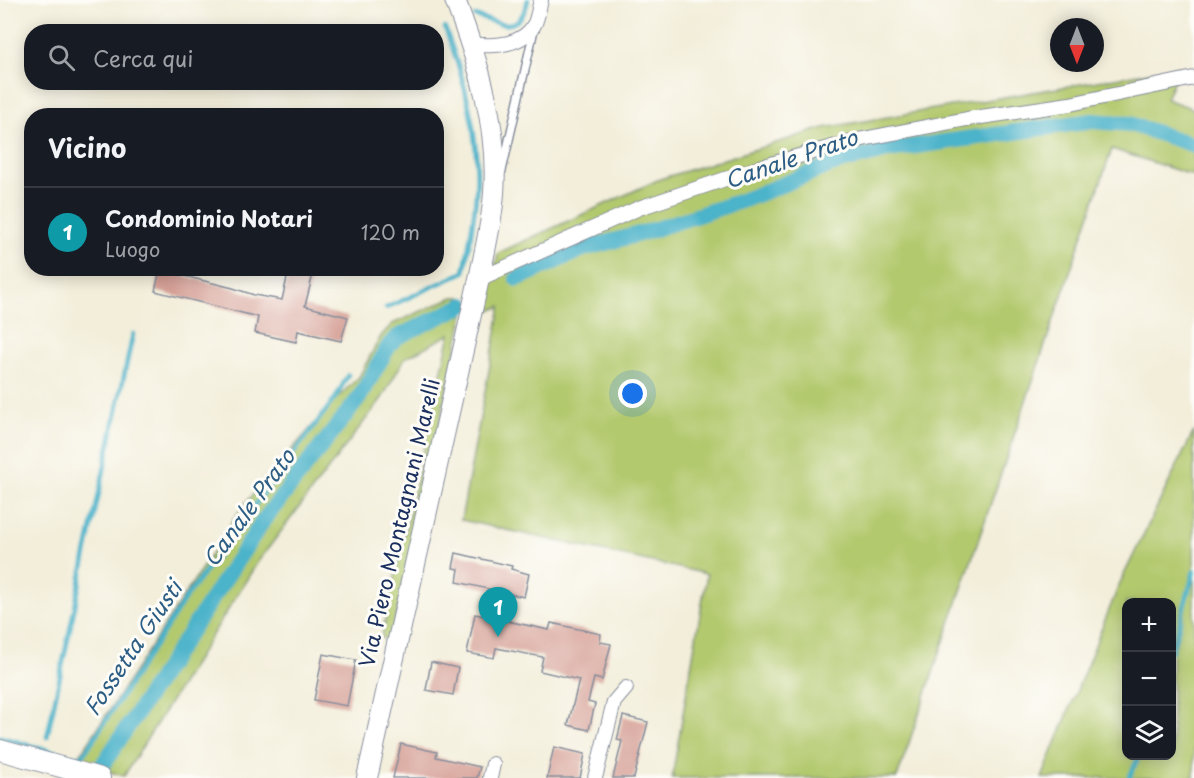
<!DOCTYPE html>
<html lang="it">
<meta charset="utf-8">
<style>
body{margin:0;font-family:"Playpen Sans",sans-serif;background:#20242c;color:#f1f3f6}
.controls{position:absolute;right:18px;bottom:18px;display:grid;overflow:hidden;border-radius:12px;box-shadow:0 3px 15px #0003}
.controls button{width:54px;height:54px;display:grid;place-items:center;padding:0;border:0;border-bottom:2px solid #363941;background:#171b24;color:#f1f3f6;font:30px sans-serif}
.compass{position:absolute;left:1050px;top:18px;width:54px;height:54px;border-radius:50%;background:#171b24;box-shadow:0 3px 15px #0003;rotate:180deg}
.you{position:absolute;left:633px;top:394px;width:21px;height:21px;margin:-15px;border:4px solid #fff;border-radius:50%;background:#1a73e8;box-shadow:0 0 0 9px #1a73e833}
.badge{display:grid;place-items:center;width:39px;height:39px;border-radius:50%;background:#d93025;color:#fff;font-size:20px;font-weight:700}
.pin{position:absolute;translate:-50% -50px;filter:drop-shadow(0 2px 3px #0008)}
.pin::after{content:'';position:absolute;top:32px;width:21px;height:18px;background:inherit;clip-path:polygon(0 0,100% 0,50% 100%)}
.list{margin:0;padding:0;list-style:none}
h2{display:flex;justify-content:space-between;align-items:center;height:78px;margin:0;padding:0 24px;font-size:26px}
h2 small{font-size:20px;font-weight:400;color:#9ea1a6}
.list li{display:grid;grid-template-columns:39px 1fr auto;gap:18px;align-items:center;box-sizing:border-box;height:90px;padding:0 24px;border-top:2px solid #363941}
.list b{display:block;font-size:22px;white-space:nowrap}
.list p{margin:0;font-size:20px;white-space:nowrap;color:#9ea1a6}
.list em{font-size:20px;font-style:normal;color:#9ea1a6}
.icon{flex:none;width:33px;height:33px;fill:none;stroke:currentColor;stroke-width:2;stroke-linecap:round;stroke-linejoin:round}
.map{position:relative;flex:none;width:1194px;height:778px;overflow:hidden}
.search{position:absolute;background:#171b24;box-shadow:0 3px 15px #0003;left:24px;top:24px;width:420px;height:66px;display:flex;align-items:center;gap:15px;box-sizing:border-box;padding:0 21px;border-radius:24px;color:#9ea1a6;font-size:22px}
.panel{position:absolute;background:#171b24;box-shadow:0 3px 15px #0003;left:24px;top:108px;width:420px;height:168px;border-radius:24px}
.map>svg:first-child{display:block}
.green{fill:#b3c96e;stroke:#677c66;stroke-width:1.5;fill-rule:evenodd}
.lines{fill:none;stroke-linecap:round;stroke-linejoin:round}
.stream{stroke:#4cb3ca;stroke-width:4.5}
.canal{stroke:#4cb3ca;stroke-width:16}
.building{fill:#d59f95}
.lane-casing{stroke:#878e9c;stroke-width:10}
.street-casing{stroke:#878e9c;stroke-width:16}
.secondary-casing{stroke:#878e9c;stroke-width:22}
.lane{stroke:#fff;stroke-width:7}
.street{stroke:#fff;stroke-width:14}
.secondary{stroke:#fff;stroke-width:20}
.labels{text-anchor:middle;stroke-width:6;stroke-linejoin:round;paint-order:stroke}
.street-label{font-size:21px;fill:#1b2f5e;stroke:#fdfcf7}
.water-label{font-size:22px;font-style:italic;fill:#2c5d84;stroke:#fdfcf7}
</style>
<div class="map">
<svg width="1194" height="778" viewBox="0 0 1194 778">
<rect width="100%" height="100%" fill="#fdfcf7"/>
<filter id="ink" filterUnits="userSpaceOnUse"><feTurbulence type="fractalNoise" baseFrequency=".0167" numOctaves="2"/><feDisplacementMap in="SourceGraphic" scale="12" xChannelSelector="R" yChannelSelector="G"/><feConvolveMatrix kernelMatrix="1 2 1 2 8 2 1 2 1" color-interpolation-filters="sRGB"/></filter>
<filter id="wash" filterUnits="userSpaceOnUse"><feTurbulence type="fractalNoise" baseFrequency=".008" numOctaves="4" result="noise"/><feDisplacementMap in="SourceGraphic" scale="24" xChannelSelector="R" yChannelSelector="G"/><feGaussianBlur stdDeviation="1.35" result="paint"/><feColorMatrix in="noise" values="0 0 0 0 0 0 0 0 0 0 0 0 0 0 0 0 0 1.4 0 .05"/><feComposite in="paint" operator="in"/></filter>
<g filter="url(#wash)">
<rect width="100%" height="100%" fill="#f3eeda"/>
<g class="green">
<path d="M 1179,67 L 1166,99 L 1194,109 L 1194,176 L 1112,149 L 897,778 L 672,778 L 707,574 L 461,520 L 501,306 L 470,320 L 479,279 L 494,272 L 498,253 L 660,179 L 824,128 Z"/>
<path d="M 453,297 L 461,297 L 467,300 L 391,640 L 381,638 L 450,334 L 405,358 L 382,398 L 257,563 L 124,776 L 76,761 L 242,507 L 335,400 L 359,377 L 381,336 L 392,324 Z"/>
<path d="M 1194,431 L 1194,778 L 1042,778 L 1119,585 ZM 1172,602 L 1172,756 L 1126,756 L 1126,602 Z"/>
</g>
<g class="lines">
<g class="stream">
<path d="M 475,16 C 501,24 520,35 528,0"/>
<path d="M 386,308 L 464,272 C 469,247 474,221 476,195 C 481,138 465,80 445,28"/>
<path d="M 1172,651 L 1194,571"/>
<path d="M 0,737 L 73,757 L 82,757 L 187,596 L 336,397 L 348,375"/>
<path d="M 47,737 L 133,334"/>
<path d="M 1129,778 L 1139,756"/>
</g>
<g class="canal">
<path d="M 517,279 L 583,249 L 643,233 L 744,200 L 833,164 L 888,150 L 1092,121 L 1130,124 L 1194,145"/>
<path d="M 100,769 L 263,521 L 359,398 L 390,344 L 397,337 L 464,305"/>
</g>
</g>
<g id="blocks">
<g class="building">
<path d="M 289,269 L 313,274 L 305,306 L 348,317 L 341,341 L 298,331 L 296,342 L 255,333 L 258,317 L 155,291 L 160,270 L 233,288 L 254,295 L 282,300 Z"/>
<path d="M 456,553 L 512,566 L 511,569 L 529,574 L 524,597 L 457,582 L 459,569 L 453,568 Z"/>
<path d="M 475,614 L 549,630 L 551,623 L 601,634 L 600,642 L 611,644 L 602,680 L 594,678 L 588,702 L 595,704 L 589,730 L 568,725 L 579,680 L 540,671 L 543,657 L 496,648 L 494,658 L 467,653 Z"/>
<path d="M 323,654 L 356,660 L 347,706 L 314,700 Z"/>
<path d="M 431,662 L 458,668 L 453,695 L 426,690 Z"/>
<path d="M 623,716 L 648,722 L 634,778 L 613,778 L 622,741 L 617,740 Z"/>
<path d="M 401,744 L 437,752 L 436,757 L 480,767 L 477,778 L 393,778 Z"/>
<path d="M 554,747 L 585,754 L 580,778 L 547,778 Z"/>
</g>
</g>
</g>
<g filter="url(#ink)">
<use href="#blocks" fill-opacity="0" stroke="#878e9c" stroke-width="1.5"/>
<g class="lines">
<defs>
<path id="lane" d="M 502,171 L 534,30"/>
<g id="street">
<path d="M 472,44 C 493,47 524,46 535,23 C 538,16 539,7 541,0"/>
<path d="M 479,279 L 639,208 L 761,167 L 813,152 L 863,139 L 967,119 L 1070,104 L 1194,78"/>
<path d="M 490,778 L 493,764"/>
<path d="M 595,778 L 614,702 L 626,688"/>
</g>
<g id="secondary">
<path d="M 0,750 L 100,778"/>
<path d="M 367,778 L 479,279 C 485,250 492,222 494,193 C 499,127 478,61 455,0"/>
</g>
</defs>
<use href="#lane" class="lane-casing"/>
<use href="#street" class="street-casing"/>
<use href="#secondary" class="secondary-casing"/>
<use href="#lane" class="lane"/>
<use href="#street" class="street"/>
<use href="#secondary" class="secondary"/>
</g>
</g>
<g class="labels">
<g class="street-label">
<text transform="translate(400 523) rotate(-77)" y="7">Via Piero Montagnani Marelli</text>
</g>
<g class="water-label">
<text transform="translate(791 159) rotate(-19)" y="8">Canale Prato</text>
<text transform="translate(249 508) rotate(-54)" y="8">Canale Prato</text>
<text transform="translate(133 648) rotate(-56)" y="8">Fossetta Giusti</text>
</g>
</g>
</svg>
<div class="controls">
<button>+</button>
<button>−</button>
<button><svg class="icon" aria-label="layers" viewBox="0 0 24 24"><path d="M12 4l9 5-9 5-9-5zM3 14l9 5 9-5"/></svg></button>
</div>
<svg class="compass" viewBox="-18 -18 36 36"><path d="M0-13l5 13h-10z" fill="#e53935"/><path d="M0 13l5-13h-10z" fill="#9ea1a6"/></svg>
<div class="you"></div>
<div class="pin badge" style="left:498px;top:637px;background:#0f9aa8">1</div>
<div class="search"><svg class="icon" aria-label="search" viewBox="0 0 24 24"><circle cx="10" cy="10" r="6"/><path d="M15 15l6 6"/></svg>Cerca qui</div>
<section class="panel">
<h2>Vicino<small></small></h2>
<ul class="list">
<li><span class="badge" style="background:#0f9aa8">1</span><div><b>Condominio Notari</b><p>Luogo</p></div><em>120 m</em></li>
</ul>
</section>
</div>
